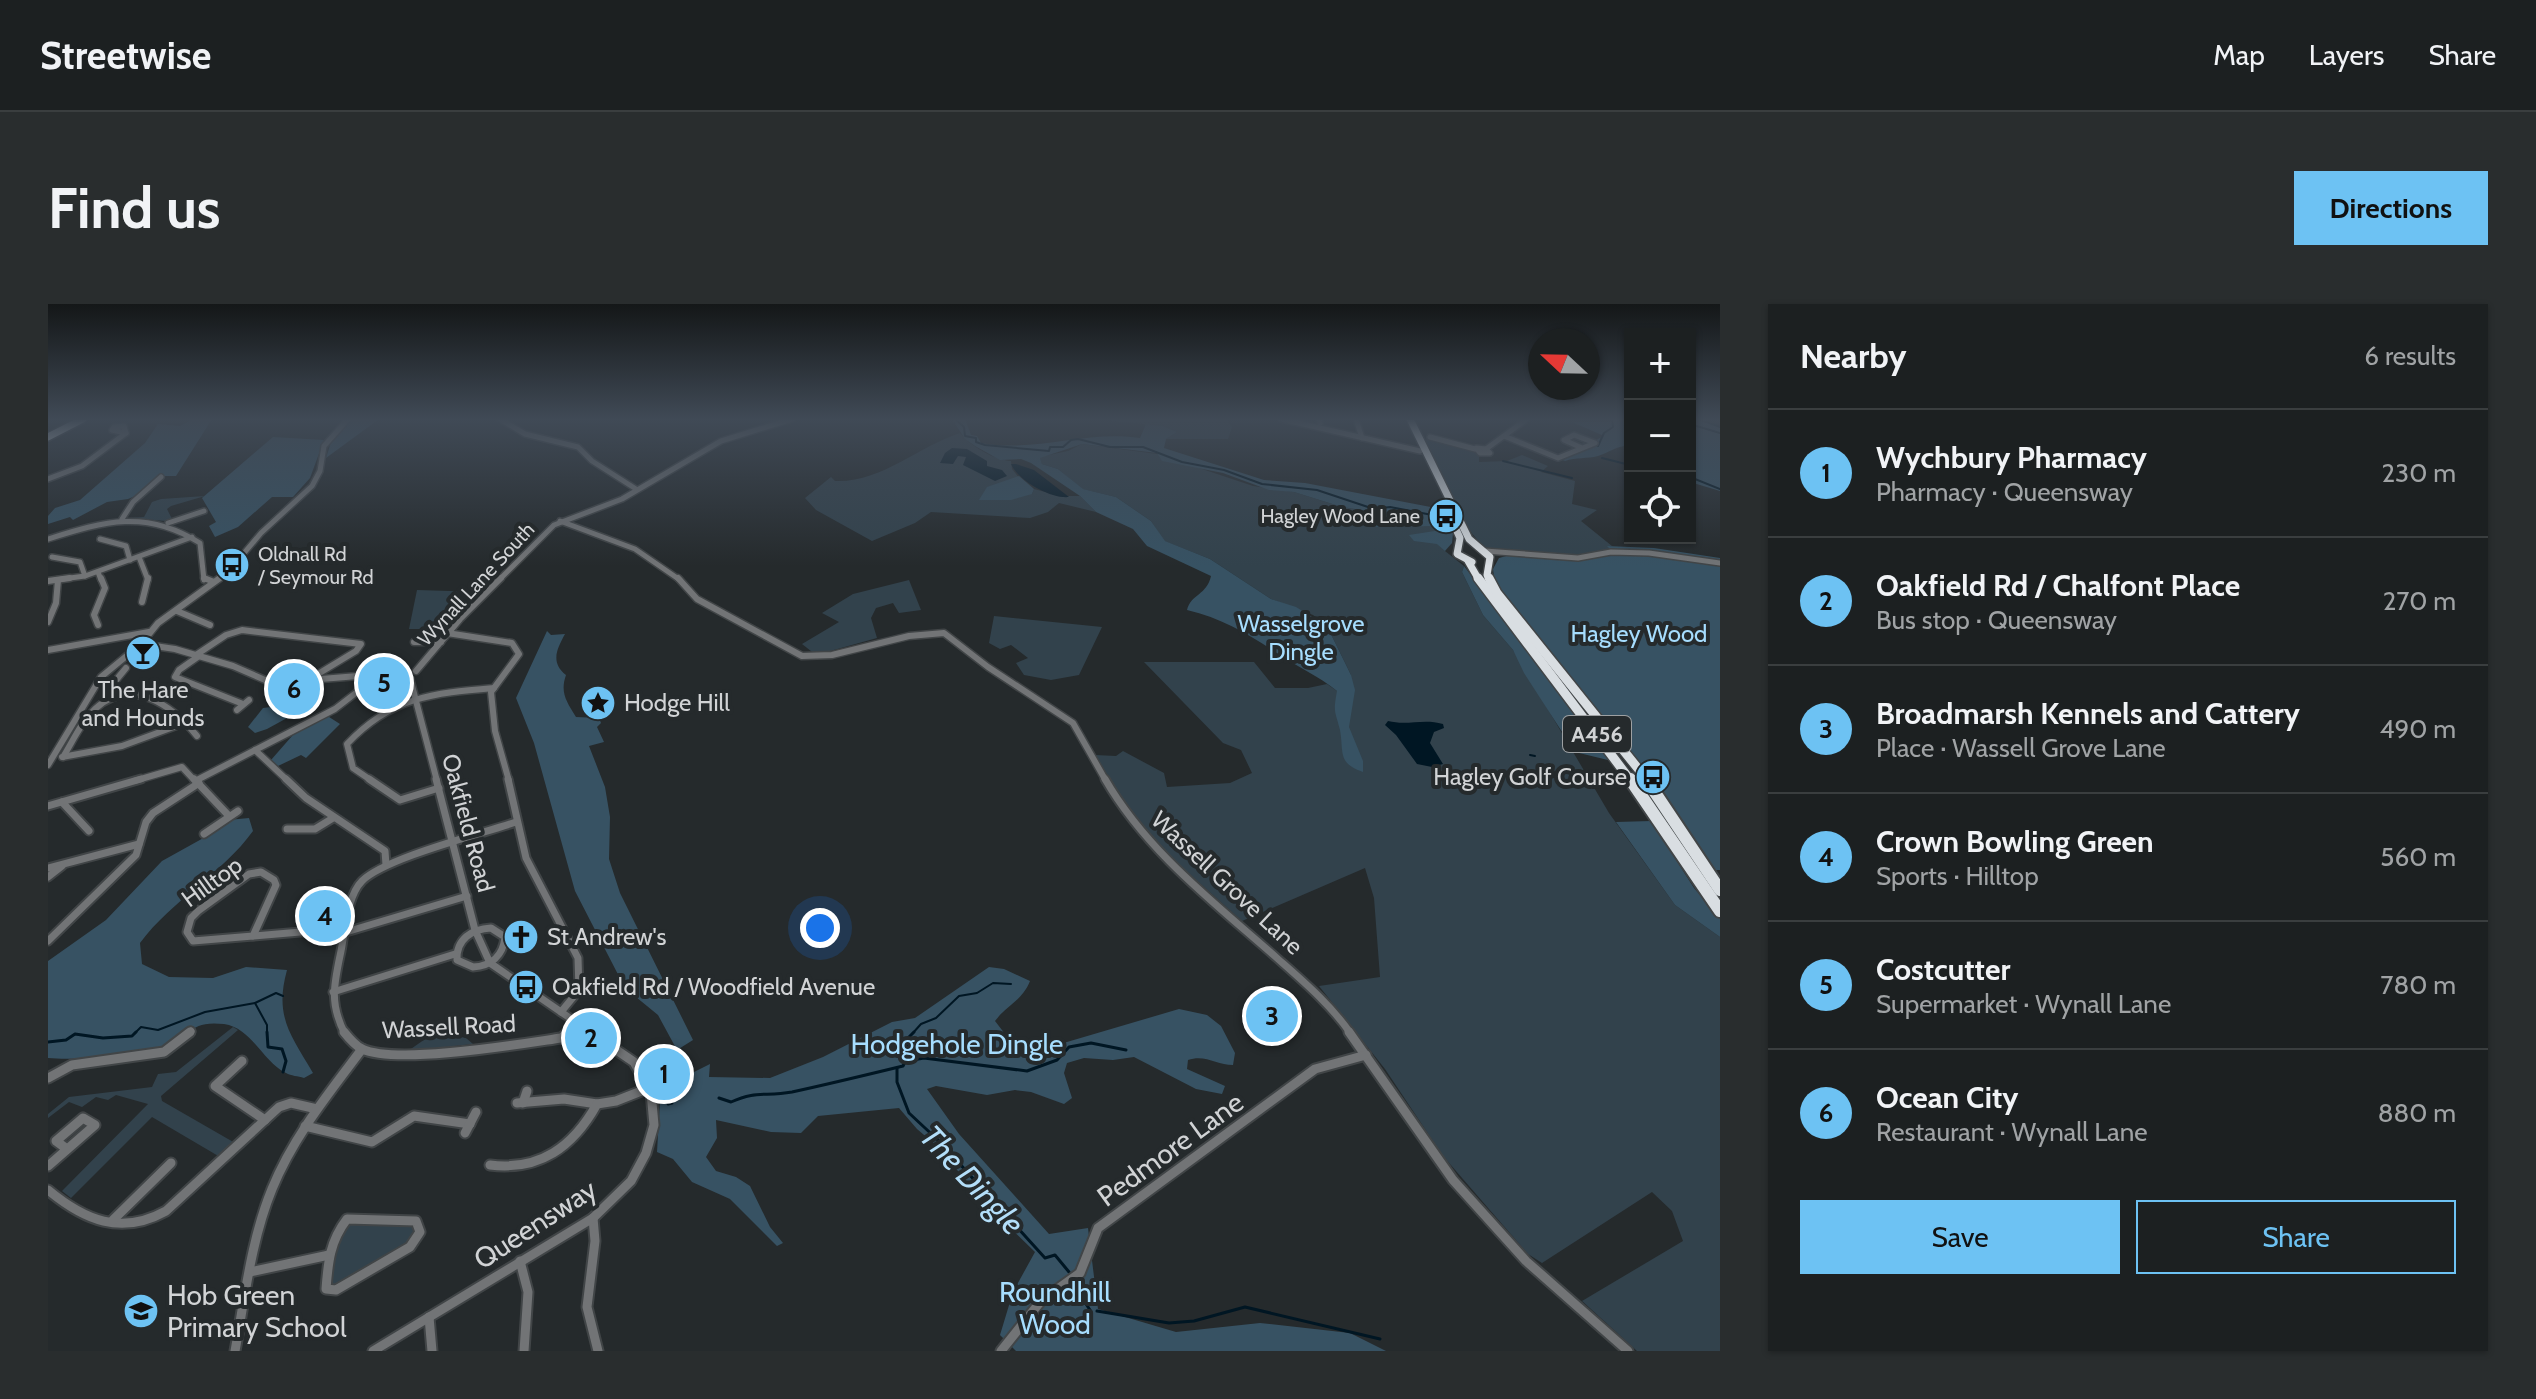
<!DOCTYPE html>
<meta charset="utf-8">
<style>
body{margin:0;font-family:Cabin,sans-serif;background:#292d2e;color:#f1f3f6}
.controls{position:absolute;right:24px;top:24px;display:grid;overflow:hidden;border-radius:0px;box-shadow:0 2px 6px #0004}
.controls button{width:72px;height:72px;display:grid;place-items:center;padding:0;border:0;border-bottom:2px solid #3a3e3f;background:#1c2021;color:#f1f3f6;font:40px sans-serif}
.compass{position:absolute;left:1480px;top:24px;width:72px;height:72px;border-radius:50%;background:#1c2021;box-shadow:0 2px 6px #0004;rotate:292deg}
.you{position:absolute;left:772px;top:624px;width:28px;height:28px;margin:-20px;border:6px solid #fff;border-radius:50%;background:#1a73e8;box-shadow:0 0 0 12px #1a73e833}
.badge{display:grid;place-items:center;width:52px;height:52px;border-radius:50%;background:#6dc2f3;color:#111;font-size:26px;font-weight:700}
.pin{position:absolute;translate:-50% -50%;border:4px solid #fff;box-shadow:0 2px 8px #0006}
.list{margin:0;padding:0;list-style:none}
h2{display:flex;justify-content:space-between;align-items:center;height:104px;margin:0;padding:0 32px;font-size:34px}
h2 small{font-size:26px;font-weight:400;color:#a0a3a5}
.list li{display:grid;grid-template-columns:52px 1fr auto;gap:24px;align-items:center;box-sizing:border-box;height:128px;padding:0 32px;border-top:2px solid #3a3e3f}
.list b{display:block;font-size:30px;white-space:nowrap}
.list p{margin:0;font-size:26px;white-space:nowrap;color:#a0a3a5}
.list em{font-size:26px;font-style:normal;color:#a0a3a5}
.actions{display:flex;gap:16px;padding:24px 32px}
.actions a{flex:1;padding:18px 0;border:2px solid #6dc2f3;border-radius:0px;text-align:center;font-size:28px;color:#6dc2f3}
.actions .main{background:#6dc2f3;color:#111}
.icon{flex:none;width:44px;height:44px;fill:none;stroke:currentColor;stroke-width:2;stroke-linecap:round;stroke-linejoin:round}
.map{position:relative;flex:none;width:1672px;height:1047px;overflow:hidden;border-radius:0px}
header{display:flex;align-items:center;gap:48px;box-sizing:border-box;height:112px;padding:0 40px;background:#1c2021;border-bottom:2px solid #3a3e3f}
header strong{font-size:38px}
nav{display:flex;gap:44px;margin-inline-start:auto;font-size:28px}
.intro{display:flex;align-items:center;justify-content:space-between;box-sizing:border-box;height:192px;padding:0 48px}
h1{margin:0;font-size:56px}
.button{padding:20px 36px;border-radius:0px;background:#6dc2f3;color:#111;font-size:28px;font-weight:700}
main{display:flex;gap:48px;padding:0 48px}
aside{flex:1;background:#1c2021;border-radius:0px;box-shadow:0 2px 6px #0004}
.map>svg:first-child{display:block}
.green{fill:#32424c}
.forest{fill:#375263}
.water{fill:#001623}
.lines{fill:none;stroke-linecap:round;stroke-linejoin:round}
.stream-far1{stroke:#001623;stroke-width:2}
.stream{stroke:#001623;stroke-width:3}
.minor-far3-casing{stroke:#414547;stroke-width:8}
.minor-far2-casing{stroke:#414547;stroke-width:9}
.minor-far1-casing{stroke:#414547;stroke-width:11}
.minor-casing{stroke:#414547;stroke-width:13}
.highway-far2-casing{stroke:#414547;stroke-width:10}
.highway-far1-casing{stroke:#414547;stroke-width:12}
.highway-casing{stroke:#414547;stroke-width:16}
.minor-far3{stroke:#727476;stroke-width:5}
.minor-far2{stroke:#727476;stroke-width:6}
.minor-far1{stroke:#727476;stroke-width:7}
.minor{stroke:#727476;stroke-width:9}
.highway-far2{stroke:#d9dee2;stroke-width:7}
.highway-far1{stroke:#d9dee2;stroke-width:9}
.highway{stroke:#d9dee2;stroke-width:12}
.labels{text-anchor:middle;stroke-width:8;stroke-linejoin:round;paint-order:stroke}
.far-poi-label{font-size:20px;fill:#d1d3d5;stroke:#252a2c;text-anchor:end}
.far-street-label{font-size:20px;fill:#d1d3d5;stroke:#252a2c}
.shield{fill:#252a2c;stroke:#9da0a2;stroke-width:2}
.shield-label{font-size:22px;font-weight:bold;fill:#d1d3d5}
.park-label{font-size:24px;fill:#a6ddfe;stroke:#252a2c}
.poi-label{font-size:24px;fill:#d1d3d5;stroke:#252a2c;text-anchor:start}
.street-label{font-size:24px;fill:#d1d3d5;stroke:#252a2c}
.near-park-label{font-size:28px;fill:#a6ddfe;stroke:#252a2c}
.near-street-label{font-size:28px;fill:#d1d3d5;stroke:#252a2c}
.near-poi-label{font-size:28px;fill:#d1d3d5;stroke:#252a2c;text-anchor:start}
.near-water-label{font-size:32px;font-style:italic;fill:#b3def9;stroke:#252a2c}
</style>
<header>
<strong>Streetwise</strong>
<nav><a>Map</a><a>Layers</a><a>Share</a></nav>
</header>
<div class="intro"><h1>Find us</h1><a class="button">Directions</a></div>
<main>
<div class="map">
<svg width="1672" height="1047" viewBox="0 0 1672 1047">
<rect width="100%" height="100%" fill="#252a2c"/>
<g class="green">
<path d="M 1045,115 L 1178,115 L 1184,123 L 1180,135 L 1118,135 L 1129,128 L 1115,122 Z"/>
<path d="M 912,129 C 922,142 947,156 963,157 L 964,165 L 984,190 L 986,185 L 1013,192 L 1032,192 L 1048,208 L 1011,199 L 1000,208 L 982,214 L 883,208 L 867,219 L 824,237 L 768,206 L 757,194 L 783,173 L 787,177 C 833,179 871,142 912,129 Z"/>
<path d="M 1381,135 L 1422,145 L 1431,151 L 1431,158 L 1459,157 L 1474,151 L 1500,162 L 1493,168 L 1527,177 L 1524,200 L 1549,206 L 1533,217 L 1564,242 L 1561,242 L 1564,246 L 1530,253 L 1442,246 C 1415,233 1391,164 1377,136 Z"/>
<path d="M 1034,140 L 1109,150 L 1205,182 L 1246,188 L 1294,203 L 1372,215 L 1390,222 L 1397,247 L 1416,262 L 1414,268 L 1435,311 L 1465,346 L 1561,509 L 1627,601 L 1672,633 L 1672,1047 L 1589,1047 L 1534,997 L 1635,937 L 1624,907 L 1604,888 L 1494,959 L 1480,950 L 1395,852 L 1337,765 L 1271,682 L 1332,673 L 1326,594 L 1317,564 L 1194,617 L 1111,543 L 1068,488 L 1047,451 L 1068,452 L 1075,447 L 1116,469 L 1119,483 L 1182,479 L 1204,469 L 1193,446 L 1175,439 L 1096,358 L 1206,358 L 1227,384 L 1260,384 L 1279,380 L 1289,387 L 1303,371 L 1279,322 L 1265,311 L 1223,295 L 1162,255 L 1116,237 L 1103,217 L 1068,193 L 1034,185 L 1010,165 L 994,160 L 991,153 L 1020,147 Z"/>
<path d="M 157,192 L 123,202 L 119,205 L 124,215 L 118,217 L 81,214 L 96,213 L 104,198 L 113,195 Z"/>
<path d="M 861,276 L 873,306 L 851,309 L 845,299 L 828,304 L 823,314 L 829,334 L 768,351 L 754,340 L 791,318 L 774,309 L 805,290 Z"/>
<path d="M 369,286 L 435,288 L 399,325 L 361,325 Z"/>
<path d="M 946,312 L 1054,323 L 1031,371 L 1003,376 L 976,371 L 968,359 L 980,354 L 963,341 L 952,345 L 941,339 Z"/>
<path d="M 185,723 L 190,726 L 113,792 L 114,797 L 187,839 L 172,853 L 104,813 L 23,894 L 14,887 L 100,800 L 68,791 L 60,796 L 48,793 L 34,803 L 21,798 L 0,814 L 0,810 L 21,793 L 104,783 L 110,770 L 128,768 Z"/>
<path d="M 398,730 L 418,734 L 425,740 L 360,747 L 380,733 Z"/>
<path d="M 303,919 L 365,921 L 368,924 L 362,937 L 289,981 L 282,981 C 277,964 289,938 296,922 Z"/>
</g>
<g class="forest">
<path d="M 145,115 L 164,115 L 128,172 L 110,172 L 94,189 L 80,195 L 59,198 L 25,216 L 22,213 L 0,220 L 0,212 L 7,204 L 32,196 L 97,139 L 110,120 L 132,122 Z"/>
<path d="M 304,115 L 331,115 L 278,154 L 284,135 Z"/>
<path d="M 904,115 L 917,115 L 923,131 L 929,132 L 933,139 C 987,149 1038,126 1092,134 L 1098,120 L 1115,122 L 1129,128 L 1118,135 L 1116,144 L 1216,176 L 1257,179 L 1388,204 L 1405,229 L 1404,239 L 1397,247 L 1389,240 L 1366,237 L 1361,231 L 1393,226 L 1389,222 L 1328,223 L 1308,218 L 1365,220 L 1374,218 L 1372,215 L 1294,203 L 1246,188 L 1221,186 L 1175,169 L 1114,157 L 1109,149 L 1034,140 L 992,154 L 994,160 L 1010,165 L 1035,185 L 1068,193 L 1103,217 L 1117,237 L 1162,255 L 1223,295 L 1248,303 L 1279,322 L 1303,371 L 1307,386 L 1301,423 L 1315,457 L 1315,468 C 1289,459 1296,448 1292,426 C 1287,406 1285,409 1289,387 C 1269,371 1255,366 1235,353 C 1203,332 1177,315 1139,306 C 1143,290 1159,291 1163,272 L 1099,242 L 1085,225 L 1048,208 L 1032,192 L 983,159 L 973,155 L 952,156 L 927,142 L 917,135 Z"/>
<path d="M 1562,115 L 1582,115 L 1582,142 C 1569,141 1562,148 1550,152 C 1539,155 1528,153 1517,157 L 1512,155 L 1535,146 L 1534,140 L 1539,137 L 1546,137 L 1556,132 L 1524,118 L 1563,118 Z"/>
<path d="M 1642,115 L 1672,122 L 1672,187 L 1642,178 Z"/>
<path d="M 225,133 L 276,136 L 262,174 L 245,193 L 224,193 L 190,223 L 167,233 L 161,222 L 168,218 L 154,194 Z"/>
<path d="M 971,172 L 986,185 L 984,190 L 963,196 L 931,196 L 939,183 Z"/>
<path d="M 1559,242 L 1606,244 L 1672,254 L 1672,566 L 1666,566 L 1587,453 L 1447,281 L 1445,265 L 1451,254 L 1462,251 L 1532,256 L 1567,250 Z"/>
<path d="M 1416,262 L 1564,457 L 1527,448 L 1476,369 L 1465,346 L 1435,311 L 1414,268 Z"/>
<path d="M 499,327 L 503,331 L 517,330 C 509,345 502,358 518,371 C 512,388 518,397 528,413 L 551,414 L 553,419 L 549,423 L 556,438 L 541,442 L 557,483 L 562,513 L 561,555 L 572,589 L 645,736 L 629,746 L 610,711 L 577,684 L 527,587 L 486,439 L 468,394 Z"/>
<path d="M 270,397 L 219,425 L 207,429 L 200,423 L 215,404 Z"/>
<path d="M 278,411 L 292,420 L 258,454 L 253,451 L 230,462 L 223,456 L 251,424 Z"/>
<path d="M 201,514 L 205,527 C 174,570 124,596 92,639 L 94,660 L 121,673 L 165,674 L 198,663 L 239,666 C 226,713 243,731 265,769 L 256,774 C 250,772 243,772 238,769 C 215,758 204,724 176,720 C 138,716 145,734 122,742 C 93,751 30,757 0,754 L 0,657 L 58,616 L 114,557 L 159,532 L 180,516 Z"/>
<path d="M 1603,517 L 1646,584 L 1672,615 L 1672,633 L 1627,601 L 1568,518 Z"/>
<path d="M 941,663 L 956,665 L 982,677 C 974,697 959,701 947,717 L 964,739 L 985,748 L 1131,705 L 1159,711 L 1173,722 L 1187,749 L 1185,761 C 1169,761 1157,750 1140,756 L 1139,765 L 1177,782 L 1174,790 L 1148,785 L 1086,753 L 1065,756 L 1036,754 L 1019,759 L 1016,769 L 1024,794 L 1016,800 L 983,788 L 967,786 L 939,791 L 888,782 L 879,785 L 911,830 L 1001,930 L 1040,924 L 1050,1005 L 1128,1028 L 1212,1019 L 1302,1029 L 1338,1047 L 968,1047 L 952,1031 L 965,988 L 987,948 L 926,889 L 896,848 L 869,825 L 851,804 L 770,812 L 753,829 L 723,828 L 668,816 L 669,834 L 658,853 L 668,867 L 688,873 L 702,882 L 722,923 L 735,939 L 729,942 L 682,895 L 644,878 L 625,855 L 609,848 L 612,796 L 644,769 L 662,760 L 661,773 L 722,774 L 775,753 L 844,718 L 867,714 Z"/>
</g>
<g class="water">
<path d="M 904,144 L 919,145 L 939,157 L 939,162 L 954,166 L 959,172 L 947,177 L 915,161 L 918,153 L 910,152 L 905,160 L 892,159 L 897,149 Z"/>
<path d="M 968,160 L 986,166 L 1021,193 C 1002,195 970,176 963,160 Z"/>
<path d="M 1340,417 C 1360,422 1375,414 1395,420 L 1396,424 L 1386,428 L 1382,439 L 1395,460 L 1384,463 L 1369,460 L 1348,431 L 1337,421 Z"/>
</g>
<g class="lines">
<g class="stream-far1">
<path d="M 907,115 L 916,123 L 917,132 L 928,134 L 928,138 L 937,141 L 1001,147 L 1002,143 L 1015,143 L 1023,136 L 1030,135 L 1062,143 L 1095,143 L 1134,158 L 1176,166 L 1214,180 L 1269,186 L 1326,205 L 1342,203 L 1395,213"/>
<path d="M 1651,115 L 1672,123"/>
<path d="M 1642,120 L 1672,129"/>
<path d="M 1550,142 L 1556,129 L 1565,123 L 1564,115"/>
<path d="M 1554,154 L 1582,161"/>
<path d="M 1455,157 L 1524,174"/>
<path d="M 1642,173 L 1672,185"/>
<path d="M 1482,451 L 1487,452"/>
<path d="M 207,699 L 228,689 L 235,692"/>
<path d="M 86,730 L 93,723 L 110,726 L 157,708 L 207,699 L 219,721 L 219,730"/>
<path d="M 864,730 L 873,720 L 888,714 L 911,692 L 929,689 L 945,679 L 963,680"/>
</g>
<g class="stream">
<path d="M 219,728 L 220,743 L 234,745 L 238,757 L 235,768"/>
<path d="M 0,738 L 18,736 L 27,730 L 55,734 L 84,732 L 88,728"/>
<path d="M 859,757 L 876,754 L 979,767 L 1009,756 L 1021,743 L 1043,739 L 1078,746"/>
<path d="M 849,764 L 849,778 L 861,809 L 892,838 L 997,954 L 1007,951 L 1021,968"/>
<path d="M 671,794 L 683,798 C 709,786 717,793 744,788 C 781,780 818,771 855,762 L 861,750 L 857,737 L 866,728"/>
<path d="M 620,800 L 624,799"/>
<path d="M 1025,980 L 1042,1006"/>
<path d="M 1049,1007 L 1121,1019 L 1146,1017 L 1197,1003 L 1332,1035"/>
</g>
<defs>
<g id="minor-far3">
<path d="M 452,115 L 477,130 L 530,143 L 544,157 L 588,185"/>
<path d="M 1233,115 L 1372,147"/>
<path d="M 1271,115 L 1272,119"/>
<path d="M 1308,115 L 1314,134"/>
<path d="M 76,122 L 78,129 L 64,126 L 66,123 Z"/>
<path d="M 1456,132 L 1510,154 L 1547,139 L 1526,131 L 1516,136 L 1534,144"/>
<path d="M 1382,133 L 1427,145"/>
<path d="M 1428,144 L 1438,145 L 1442,149 L 1432,149 Z"/>
<path d="M 1438,145 L 1479,115"/>
<path d="M 0,175 L 34,162 L 78,129"/>
<path d="M 74,215 L 85,198 L 113,173"/>
<path d="M 512,217 L 587,245 L 632,276"/>
<path d="M 120,219 L 156,207"/>
<path d="M 0,235 C 57,217 98,205 152,239 L 156,276"/>
<path d="M 52,235 L 78,242 L 82,256"/>
<path d="M 1437,247 L 1530,254 L 1563,248 L 1601,249 L 1672,259"/>
<path d="M 4,253 L 32,258 L 37,272"/>
<path d="M 91,253 L 100,276"/>
<path d="M 50,268 L 53,276"/>
<path d="M 7,276 L 37,272 L 144,233"/>
<path d="M 169,276 L 180,268 L 213,229 L 264,182 L 272,167 L 276,142 L 300,115"/>
<path d="M 451,276 L 506,221 L 574,195 L 673,137 L 744,115"/>
</g>
<g id="minor-far2">
<path d="M 156,274 L 166,278"/>
<path d="M 630,274 L 649,295 L 754,352 L 784,351 L 861,332 L 896,329 L 940,363 L 1025,419 L 1058,477"/>
<path d="M 0,277 L 22,274"/>
<path d="M 94,298 L 100,274"/>
<path d="M 129,307 L 162,321"/>
<path d="M 0,318 L 8,299 L 10,276"/>
<path d="M 50,321 L 46,311 L 57,284 L 53,274"/>
<path d="M 366,338 L 393,338"/>
<path d="M 93,340 L 127,345 L 185,362 L 224,379 L 359,368"/>
<path d="M 0,346 L 101,328"/>
<path d="M 148,351 L 178,331 L 194,326 L 313,340 L 308,347 L 260,376"/>
<path d="M 151,352 L 131,366 L 127,373 L 195,400"/>
<path d="M 368,367 L 412,315 L 453,274"/>
<path d="M 358,369 L 358,373 L 362,374 L 389,477"/>
<path d="M 446,384 L 443,388 L 447,427 L 461,477"/>
<path d="M 65,393 L 64,381 L 78,364"/>
<path d="M 189,406 L 201,396"/>
<path d="M 207,446 L 240,477"/>
<path d="M 14,453 L 74,442 L 139,418"/>
<path d="M 15,453 C 25,437 33,418 47,405 C 83,372 124,401 149,432"/>
<path d="M 0,461 L 53,373 L 93,340 L 110,319 L 172,274"/>
<path d="M 149,476 L 287,405 L 309,388 L 319,371"/>
<path d="M 86,477 L 134,463 L 147,477"/>
<path d="M 324,477 L 305,464 L 299,440 C 343,393 385,389 446,384 L 471,350 L 464,339 L 399,329"/>
</g>
<g id="minor-far1">
<path d="M 146,475 L 181,512"/>
<path d="M 238,475 L 258,494 L 337,547 L 338,561"/>
<path d="M 321,475 L 352,496 L 391,484"/>
<path d="M 388,475 L 427,626 L 442,659 L 545,730"/>
<path d="M 460,475 L 478,554 L 530,654 L 531,686 L 513,708"/>
<path d="M 1057,475 C 1099,548 1168,600 1230,655 C 1256,678 1283,701 1303,730"/>
<path d="M 14,498 L 41,527"/>
<path d="M 0,502 L 93,475"/>
<path d="M 239,525 L 267,525 L 285,514"/>
<path d="M 156,530 L 190,507"/>
<path d="M 0,564 L 91,540"/>
<path d="M 213,568 L 226,576 L 228,581 L 205,632 L 145,637 L 139,628 L 143,614 L 150,607 L 201,570 Z"/>
<path d="M 0,573 L 14,562"/>
<path d="M 443,624 L 457,633 C 455,652 443,662 425,663 L 409,656 C 408,635 424,625 443,624 Z"/>
<path d="M 298,628 L 419,592"/>
<path d="M 205,632 L 299,624"/>
<path d="M 0,637 L 88,551 L 98,518 L 105,509 L 151,479"/>
<path d="M 285,688 L 407,650"/>
<path d="M 139,730 L 143,727"/>
<path d="M 297,730 C 281,699 286,680 293,647 C 297,627 299,592 314,577 C 337,554 433,530 468,518"/>
<path d="M 519,730 L 531,721"/>
</g>
<g id="minor">
<path d="M 296,728 C 300,733 308,742 314,745 C 349,761 472,740 513,734 L 521,728"/>
<path d="M 1301,728 L 1405,876 L 1478,957 L 1580,1047"/>
<path d="M 194,757 L 167,782 L 217,816"/>
<path d="M 0,774 L 24,761 L 116,748 L 142,728"/>
<path d="M 469,799 L 516,795 L 549,800"/>
<path d="M 475,799 L 479,787"/>
<path d="M 257,822 L 324,838 L 366,812 L 422,820"/>
<path d="M 417,829 L 428,808"/>
<path d="M 442,861 C 492,867 525,843 549,800 L 568,797 L 601,784"/>
<path d="M 0,862 L 47,821 L 35,814 L 8,837 L 19,845"/>
<path d="M 0,886 C 36,916 73,932 118,907 L 231,803 L 243,799 L 269,805"/>
<path d="M 545,914 L 547,937 L 539,1003 L 550,1047"/>
<path d="M 299,915 L 368,917 L 372,928 L 362,943 L 288,986 L 278,985 C 280,958 282,937 299,915 Z"/>
<path d="M 65,916 L 123,859"/>
<path d="M 472,957 L 480,988 L 476,1047"/>
<path d="M 202,968 L 281,951"/>
<path d="M 381,1013 L 384,1047"/>
<path d="M 187,1047 C 197,993 203,936 224,885 C 245,833 281,789 314,745"/>
<path d="M 325,1047 L 545,914 L 583,877 L 598,849 L 606,821 L 603,788 L 586,758 L 542,728"/>
<path d="M 953,1047 L 993,997 L 1032,969 L 1050,924 L 1267,765 L 1318,751"/>
</g>
<g id="highway-far2">
<path d="M 1362,115 L 1421,235 L 1442,253 L 1439,271 L 1442,276"/>
<path d="M 0,133 L 35,115"/>
<path d="M 1407,223 L 1412,234 L 1409,250 L 1424,258"/>
<path d="M 1420,257 L 1431,276"/>
</g>
<g id="highway-far1">
<path d="M 1430,274 L 1583,477"/>
<path d="M 1441,274 L 1449,289 L 1600,477"/>
</g>
<g id="highway">
<path d="M 1582,475 L 1672,607"/>
<path d="M 1598,475 L 1672,586"/>
</g>
</defs>
<use href="#minor-far3" class="minor-far3-casing"/>
<use href="#minor-far2" class="minor-far2-casing"/>
<use href="#minor-far1" class="minor-far1-casing"/>
<use href="#minor" class="minor-casing"/>
<use href="#highway-far2" class="highway-far2-casing"/>
<use href="#highway-far1" class="highway-far1-casing"/>
<use href="#highway" class="highway-casing"/>
<use href="#minor-far3" class="minor-far3"/>
<use href="#minor-far2" class="minor-far2"/>
<use href="#minor-far1" class="minor-far1"/>
<use href="#minor" class="minor"/>
<use href="#highway-far2" class="highway-far2"/>
<use href="#highway-far1" class="highway-far1"/>
<use href="#highway" class="highway"/>
</g>
<linearGradient id="sky" x2="0" y2="1"><stop stop-color="#141718"/><stop offset="0.44" stop-color="#404a56"/><stop offset="1" stop-color="#404a56" stop-opacity="0"/></linearGradient>
<rect width="1672" height="262" fill="url(#sky)"/>
<defs>
<symbol id="bus-disc" viewBox="-11 -11 22 22"><circle r="9.5" fill="#6dc2f3" stroke="#252a2c"/><path d="M-5-6H5V4H4V6H2V4H-2V6H-4V4H-5ZM-3.5-4V0h7V-4ZM-3.5 1.2v1.5H-2V1.2ZM2 1.2v1.5H3.5V1.2Z" fill="#111"/></symbol>
<symbol id="bar-disc" viewBox="-11 -11 22 22"><circle r="9.5" fill="#6dc2f3" stroke="#252a2c"/><path d="M-6-5H6L.8 .8V4.5H3.5V6h-7V4.5H-.8V.8Z" fill="#111"/></symbol>
<symbol id="sight-disc" viewBox="-11 -11 22 22"><circle r="9.5" fill="#6dc2f3" stroke="#252a2c"/><path d="M0-6L1.8-2.2L6-1.7L2.9 1.2L3.7 5.4L0 3.3L-3.7 5.4L-2.9 1.2L-6-1.7L-1.8-2.2Z" fill="#111"/></symbol>
<symbol id="church-disc" viewBox="-11 -11 22 22"><circle r="9.5" fill="#6dc2f3" stroke="#252a2c"/><path d="M-1.2-6h2.4v3.5h3.3v2.4h-3.3V6h-2.4V-.1h-3.3v-2.4h3.3Z" fill="#111"/></symbol>
<symbol id="school-disc" viewBox="-11 -11 22 22"><circle r="9.5" fill="#6dc2f3" stroke="#252a2c"/><path d="M0-5L7-2L0 1L-7-2ZM-4 1L0 2.5L4 1V4Q0 6-4 4Z" fill="#111"/></symbol>
</defs>
<g fill-rule="evenodd">
<use href="#bus-disc" x="1378" y="192" width="40" height="40"/>
<use href="#bus-disc" x="164" y="241" width="40" height="40"/>
<use href="#bar-disc" x="75" y="329" width="40" height="40"/>
<use href="#sight-disc" x="530" y="379" width="40" height="40"/>
<use href="#bus-disc" x="1585" y="453" width="40" height="40"/>
<use href="#church-disc" x="453" y="613" width="40" height="40"/>
<use href="#bus-disc" x="458" y="663" width="40" height="40"/>
<use href="#school-disc" x="73" y="987" width="40" height="40"/>
</g>
<g class="labels">
<g class="far-poi-label">
<text x="1372" y="219">Hagley Wood Lane</text>
<text x="210" y="257" text-anchor="start">Oldnall Rd<tspan x="210" dy="23">/ Seymour Rd</tspan></text>
</g>
<g class="far-street-label">
<text transform="translate(428 280) rotate(-47)" y="7">Wynall Lane South</text>
</g>
<rect class="shield" x="1515" y="412" width="68" height="36" rx="6"/>
<g class="shield-label">
<text x="1549" y="438">A456</text>
</g>
<g class="park-label">
<text x="1253" y="328">Wasselgrove<tspan x="1253" dy="28">Dingle</tspan></text>
<text x="1591" y="338">Hagley Wood</text>
</g>
<g class="poi-label">
<text x="95" y="394" text-anchor="middle">The Hare<tspan x="95" dy="28">and Hounds</tspan></text>
<text x="576" y="407">Hodge Hill</text>
<text x="1579" y="481" text-anchor="end">Hagley Golf Course</text>
<text x="499" y="641">St Andrew's</text>
<text x="504" y="691">Oakfield Rd / Woodfield Avenue</text>
</g>
<g class="street-label">
<text transform="translate(420 519) rotate(75)" y="8">Oakfield Road</text>
<text transform="translate(164 578) rotate(-36)" y="8">Hilltop</text>
<text transform="translate(1179 579) rotate(43)" y="8">Wassell Grove Lane</text>
<text transform="translate(401 723) rotate(-3)" y="8">Wassell Road</text>
</g>
<g class="near-park-label">
<text x="909" y="750">Hodgehole Dingle</text>
<text x="1007" y="998">Roundhill<tspan x="1007" dy="32">Wood</tspan></text>
</g>
<g class="near-street-label">
<text transform="translate(1122 845) rotate(-36)" y="10">Pedmore Lane</text>
<text transform="translate(487 920) rotate(-33)" y="10">Queensway</text>
</g>
<g class="near-poi-label">
<text x="119" y="1001">Hob Green<tspan x="119" dy="32">Primary School</tspan></text>
</g>
<g class="near-water-label">
<text transform="translate(924 876) rotate(47)" y="11">The Dingle</text>
</g>
</g>
</svg>
<div class="controls">
<button>+</button>
<button>−</button>
<button><svg class="icon" aria-label="locate" viewBox="0 0 24 24"><circle cx="12" cy="12" r="6"/><path d="M12 2v4M12 18v4M2 12h4M18 12h4"/></svg></button>
</div>
<svg class="compass" viewBox="-18 -18 36 36"><path d="M0-13l5 13h-10z" fill="#e53935"/><path d="M0 13l5-13h-10z" fill="#a0a3a5"/></svg>
<div class="you"></div>
<div class="pin badge" style="left:616px;top:770px">1</div>
<div class="pin badge" style="left:543px;top:734px">2</div>
<div class="pin badge" style="left:1224px;top:712px">3</div>
<div class="pin badge" style="left:277px;top:612px">4</div>
<div class="pin badge" style="left:336px;top:379px">5</div>
<div class="pin badge" style="left:246px;top:385px">6</div>
</div>
<aside>
<h2>Nearby<small>6 results</small></h2>
<ul class="list">
<li><span class="badge">1</span><div><b>Wychbury Pharmacy</b><p>Pharmacy · Queensway</p></div><em>230 m</em></li>
<li><span class="badge">2</span><div><b>Oakfield Rd / Chalfont Place</b><p>Bus stop · Queensway</p></div><em>270 m</em></li>
<li><span class="badge">3</span><div><b>Broadmarsh Kennels and Cattery</b><p>Place · Wassell Grove Lane</p></div><em>490 m</em></li>
<li><span class="badge">4</span><div><b>Crown Bowling Green</b><p>Sports · Hilltop</p></div><em>560 m</em></li>
<li><span class="badge">5</span><div><b>Costcutter</b><p>Supermarket · Wynall Lane</p></div><em>780 m</em></li>
<li><span class="badge">6</span><div><b>Ocean City</b><p>Restaurant · Wynall Lane</p></div><em>880 m</em></li>
</ul>
<div class="actions"><a class="main">Save</a><a>Share</a></div>
</aside>
</main>
